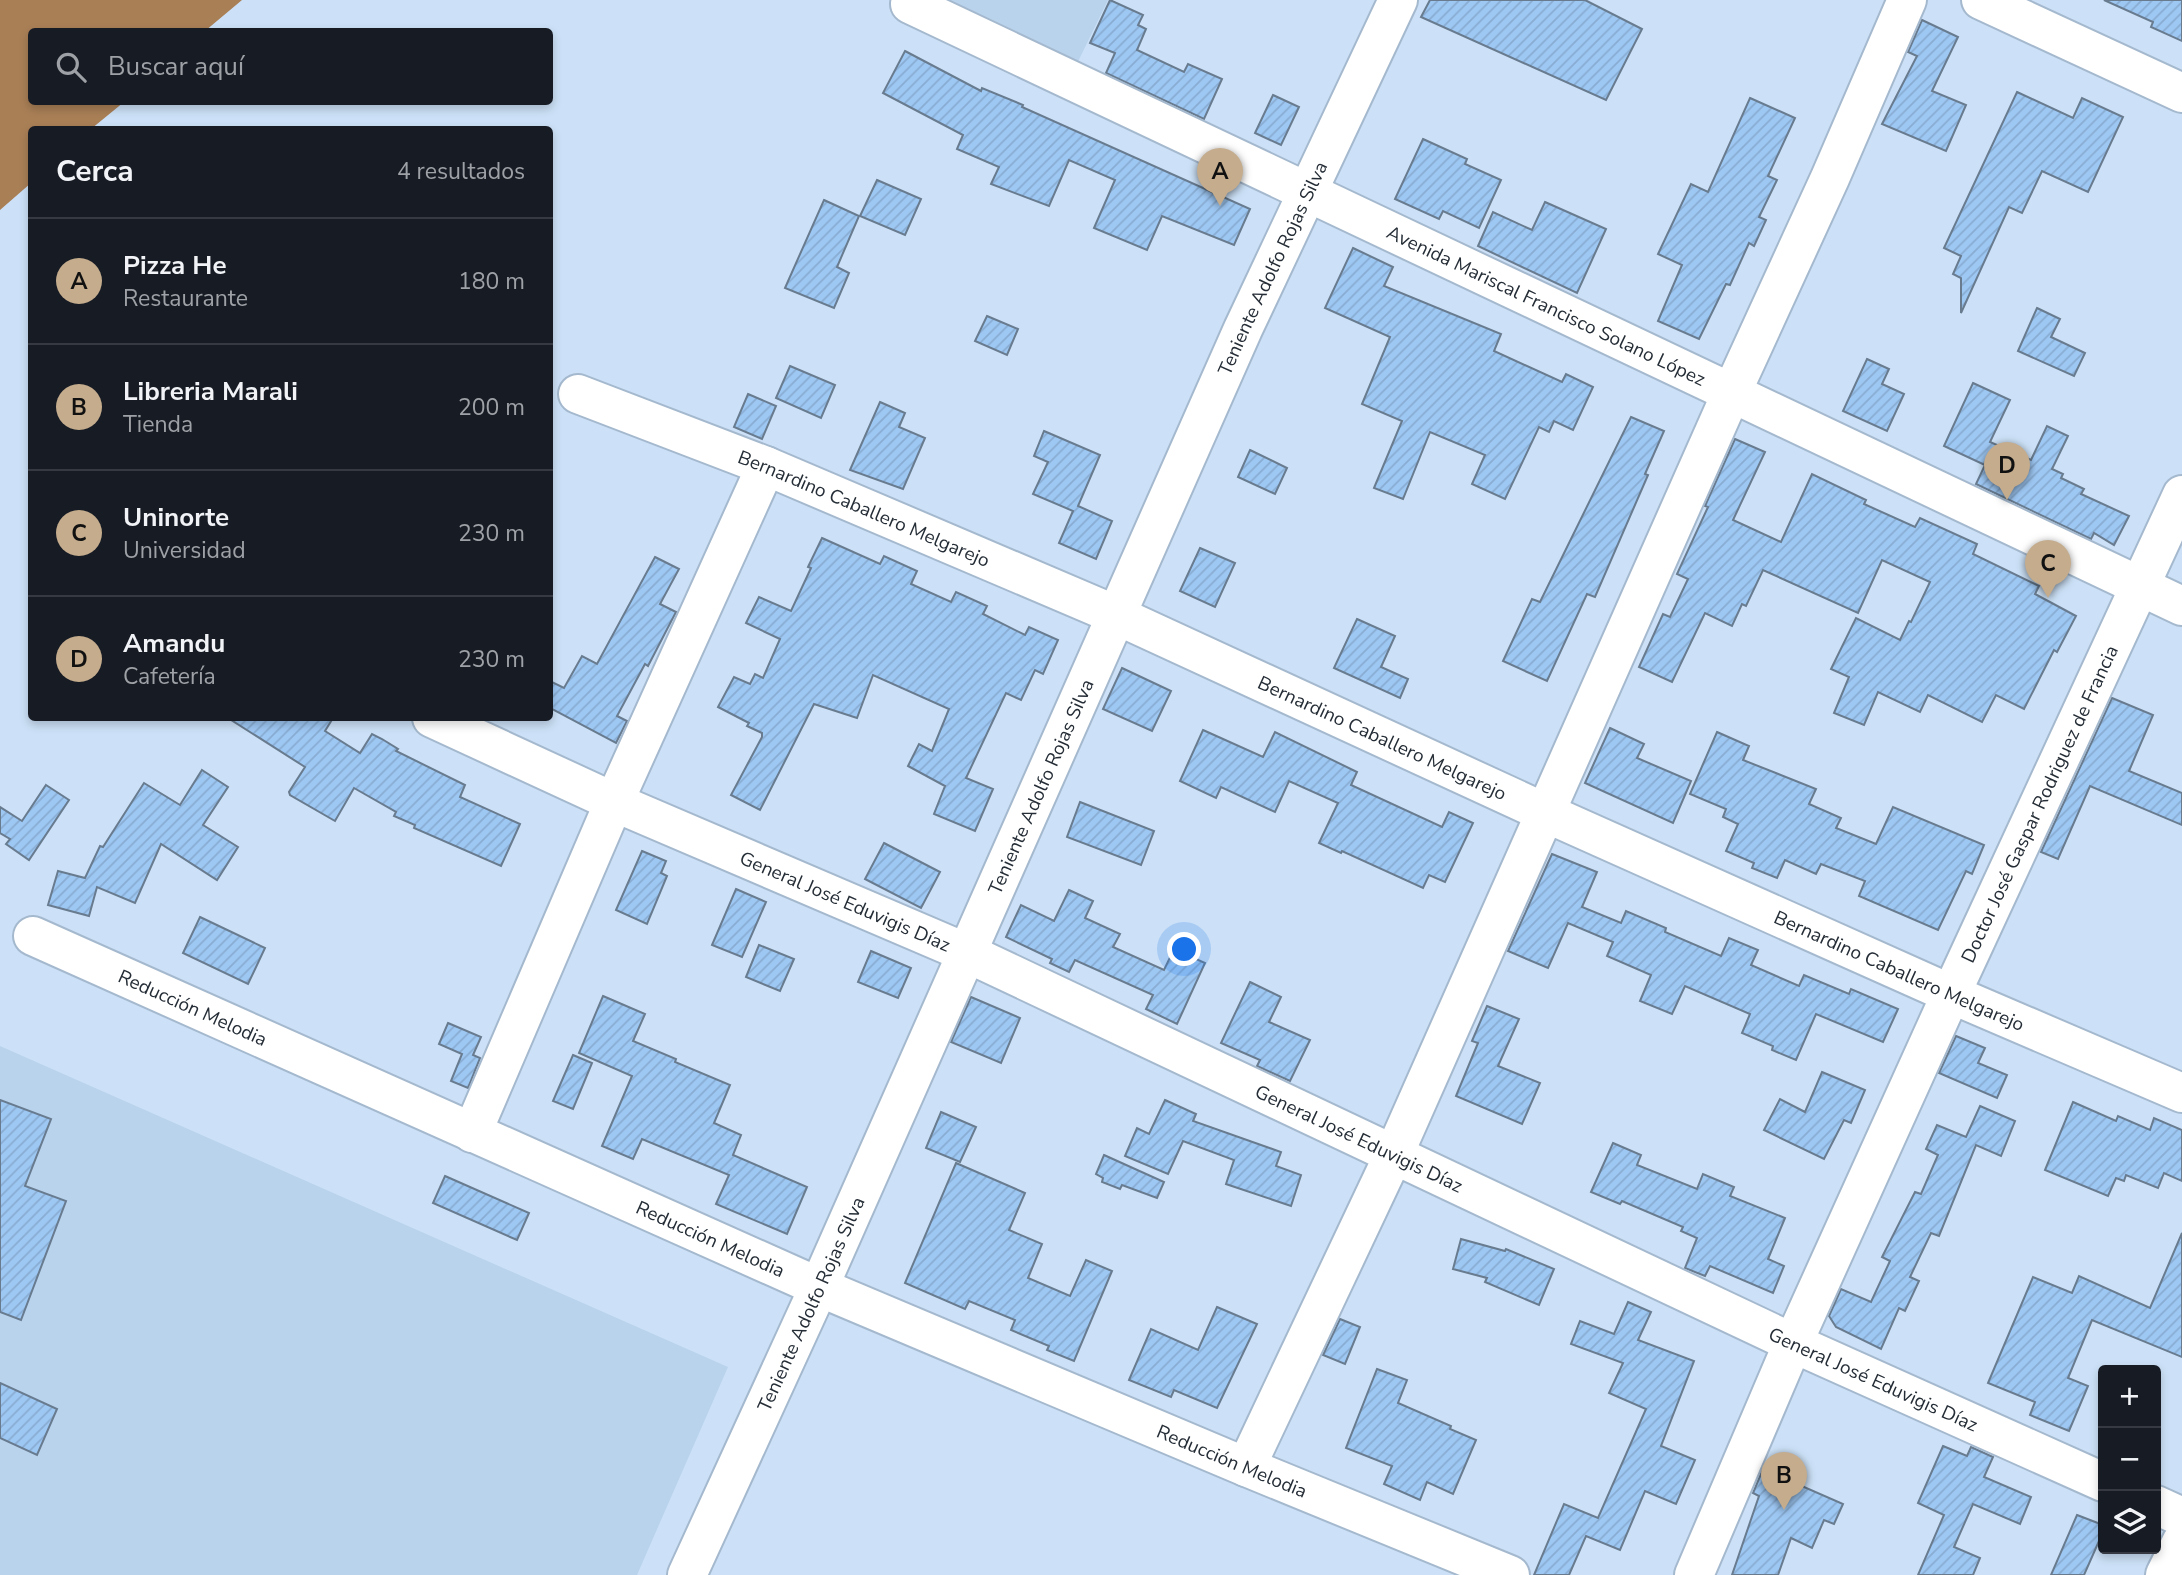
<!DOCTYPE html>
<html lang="es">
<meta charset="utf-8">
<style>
body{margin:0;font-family:"Nunito Sans",sans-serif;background:#20242c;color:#f1f3f6}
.controls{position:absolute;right:21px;bottom:21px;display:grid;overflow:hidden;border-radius:7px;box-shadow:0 4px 10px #0003}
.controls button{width:63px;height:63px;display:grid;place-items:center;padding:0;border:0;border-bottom:2px solid #363941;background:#171b24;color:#f1f3f6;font:35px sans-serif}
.you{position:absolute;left:1185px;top:950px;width:24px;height:24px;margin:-18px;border:5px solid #fff;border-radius:50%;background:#1a73e8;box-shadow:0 0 0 10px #1a73e833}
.badge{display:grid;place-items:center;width:46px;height:46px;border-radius:50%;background:#c4ac8d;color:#111;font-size:23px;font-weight:700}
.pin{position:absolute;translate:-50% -58px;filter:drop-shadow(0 2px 4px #0008)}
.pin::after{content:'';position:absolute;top:37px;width:24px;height:21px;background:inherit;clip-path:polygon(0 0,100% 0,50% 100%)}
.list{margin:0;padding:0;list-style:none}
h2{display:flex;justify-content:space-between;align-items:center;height:91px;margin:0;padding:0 28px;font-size:30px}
h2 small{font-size:23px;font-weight:400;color:#9ea1a6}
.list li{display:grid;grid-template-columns:46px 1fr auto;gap:21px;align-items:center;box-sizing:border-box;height:126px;padding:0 28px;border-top:2px solid #363941}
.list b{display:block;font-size:26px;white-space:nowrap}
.list p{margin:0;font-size:23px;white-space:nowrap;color:#9ea1a6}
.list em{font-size:23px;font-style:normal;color:#9ea1a6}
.icon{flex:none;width:38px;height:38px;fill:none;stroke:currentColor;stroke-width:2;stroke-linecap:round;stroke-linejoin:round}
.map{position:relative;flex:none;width:2182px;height:1575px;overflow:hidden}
.search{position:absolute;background:#171b24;box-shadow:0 4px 10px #0003;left:28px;top:28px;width:525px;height:77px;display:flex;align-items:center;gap:18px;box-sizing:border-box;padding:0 24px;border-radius:7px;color:#9ea1a6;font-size:26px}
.panel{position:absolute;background:#171b24;box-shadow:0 4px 10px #0003;left:28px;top:126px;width:525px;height:595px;border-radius:7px}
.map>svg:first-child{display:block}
.built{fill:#b9d3ed}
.water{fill:#a97f56}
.building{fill:url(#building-hatch);stroke:#687b8f;stroke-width:2}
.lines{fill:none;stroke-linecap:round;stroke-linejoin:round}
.minor-casing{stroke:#a5b9ce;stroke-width:42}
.minor{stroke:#fff;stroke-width:38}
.labels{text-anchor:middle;stroke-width:6;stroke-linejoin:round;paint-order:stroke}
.street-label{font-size:19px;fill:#252d36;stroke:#fff}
</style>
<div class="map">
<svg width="2182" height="1575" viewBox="0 0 2182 1575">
<defs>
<pattern id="building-hatch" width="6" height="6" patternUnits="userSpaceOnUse" patternTransform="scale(1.75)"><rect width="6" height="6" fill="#9ec8f4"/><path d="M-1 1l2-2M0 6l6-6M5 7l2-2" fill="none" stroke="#88acd2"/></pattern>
</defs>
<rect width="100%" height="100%" fill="#cce1f7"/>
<g class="built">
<path d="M 891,0 L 1108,0 L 1070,78 Z"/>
<path d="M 0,1046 L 728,1367 L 637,1575 L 0,1575 Z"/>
</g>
<path class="water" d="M 0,0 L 242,0 L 205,31 L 32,32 L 32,102 L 124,102 L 91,129 L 32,130 L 31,183 L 0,210 Z"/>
<g class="building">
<path d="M 1110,0 L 1143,15 L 1138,25 L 1146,29 L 1137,50 L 1184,72 L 1188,64 L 1222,79 L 1204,119 L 1106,73 L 1115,53 L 1090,43 Z"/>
<path d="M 1430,0 L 1585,0 L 1642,29 L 1606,100 L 1421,17 Z"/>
<path d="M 2104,0 L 2182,0 L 2182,41 L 2151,27 L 2153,22 Z"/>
<path d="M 1922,20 L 1958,37 L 1932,91 L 1966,105 L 1946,151 L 1882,124 L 1917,56 L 1908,52 Z"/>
<path d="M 905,51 L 981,91 L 982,88 L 1023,105 L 1022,107 L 1250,209 L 1234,245 L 1162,216 L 1147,250 L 1094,228 L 1115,180 L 1069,160 L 1049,206 L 991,184 L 999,167 L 957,149 L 963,135 L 883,93 Z"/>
<path d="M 2017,92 L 2073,118 L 2082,98 L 2123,117 L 2088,192 L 2042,171 L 2022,213 L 2009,207 L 1961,313 L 1961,278 L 1953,274 L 1961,256 L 1944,248 Z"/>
<path d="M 1273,95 L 1299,107 L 1281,145 L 1255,133 Z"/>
<path d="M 1750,98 L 1795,118 L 1768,176 L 1777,180 L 1759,217 L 1766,220 L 1754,246 L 1749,243 L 1730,285 L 1726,284 L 1699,339 L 1658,321 L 1682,265 L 1658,254 L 1691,184 L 1708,192 Z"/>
<path d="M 1423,139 L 1467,159 L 1465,164 L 1501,180 L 1479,228 L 1443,211 L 1439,219 L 1395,199 Z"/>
<path d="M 877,180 L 921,199 L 905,235 L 860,216 Z"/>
<path d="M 824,200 L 859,216 L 837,267 L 849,273 L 834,308 L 785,288 Z"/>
<path d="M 1545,202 L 1606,229 L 1577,293 L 1478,246 L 1493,212 L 1532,230 Z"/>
<path d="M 1353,248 L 1393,267 L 1384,286 L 1501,334 L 1494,351 L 1562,382 L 1566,374 L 1593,387 L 1573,430 L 1554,421 L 1549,432 L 1539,427 L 1505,499 L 1472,484 L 1485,455 L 1430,432 L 1403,499 L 1374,488 L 1402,421 L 1362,404 L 1390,337 L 1325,308 Z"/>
<path d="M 2037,308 L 2060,319 L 2051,337 L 2085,353 L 2074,376 L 2018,351 Z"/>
<path d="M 987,316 L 1018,329 L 1007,355 L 975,341 Z"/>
<path d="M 1867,359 L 1889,369 L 1882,384 L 1904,394 L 1887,431 L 1843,411 Z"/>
<path d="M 790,366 L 835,385 L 821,418 L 776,398 Z"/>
<path d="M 1973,383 L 2010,400 L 1990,442 L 2031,460 L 2047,426 L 2068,436 L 2052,469 L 2063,474 L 2061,478 L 2084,489 L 2081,494 L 2129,516 L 2114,545 L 2094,533 L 2091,539 L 1976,484 L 1985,465 L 1944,446 Z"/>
<path d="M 748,394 L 776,406 L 762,439 L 734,427 Z"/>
<path d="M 880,402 L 905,413 L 899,427 L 925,438 L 903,489 L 850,470 Z"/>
<path d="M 1631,417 L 1664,431 L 1645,474 L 1648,475 L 1595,597 L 1587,594 L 1547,681 L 1503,661 L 1532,599 L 1540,602 Z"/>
<path d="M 1044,431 L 1100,455 L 1078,506 L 1112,521 L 1096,559 L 1059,543 L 1073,511 L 1033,494 L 1048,462 L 1034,456 Z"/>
<path d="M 1735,439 L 1765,452 L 1733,520 L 1781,542 L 1812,474 L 1866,500 L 1864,504 L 1915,527 L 1920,518 L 1977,544 L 1973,554 L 2039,586 L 2035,594 L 2076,616 L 2057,652 L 2054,650 L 2024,709 L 1996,695 L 1982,722 L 1928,695 L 1920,712 L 1878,692 L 1864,725 L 1834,713 L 1849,677 L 1831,669 L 1856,618 L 1900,640 L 1909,621 L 1911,622 L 1930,582 L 1882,560 L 1858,613 L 1763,570 L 1746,606 L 1742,604 L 1732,626 L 1705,613 L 1672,682 L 1639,667 L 1663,614 L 1670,617 L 1688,579 L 1677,574 L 1708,507 L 1705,506 Z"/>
<path d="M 1250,450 L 1287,468 L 1275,494 L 1238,477 Z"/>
<path d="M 822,538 L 880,564 L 884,556 L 917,571 L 911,584 L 951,602 L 956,592 L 987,606 L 983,614 L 1025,635 L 1029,627 L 1058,640 L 1043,674 L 1035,670 L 1021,700 L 1006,693 L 966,778 L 993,789 L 975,831 L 934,814 L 945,786 L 908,766 L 919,744 L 932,751 L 949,709 L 873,675 L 857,718 L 814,704 L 760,810 L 731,795 L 762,737 L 762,733 L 747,726 L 749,723 L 718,707 L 734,677 L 750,684 L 755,674 L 763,678 L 780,639 L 746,623 L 759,597 L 791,611 L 811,568 L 808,567 Z"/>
<path d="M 1200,548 L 1235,563 L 1215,607 L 1180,591 Z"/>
<path d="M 655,557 L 679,569 L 660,604 L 676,612 L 648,666 L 645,664 L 617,716 L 627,721 L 616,743 L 550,708 L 550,681 L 564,688 L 582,656 L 597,664 Z"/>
<path d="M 1357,619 L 1395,636 L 1381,667 L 1408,679 L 1400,698 L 1334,668 Z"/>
<path d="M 1122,668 L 1171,691 L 1152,731 L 1103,709 Z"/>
<path d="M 2112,698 L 2153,715 L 2129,771 L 2182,793 L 2182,825 L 2090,786 L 2058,859 L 2041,852 Z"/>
<path d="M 228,718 L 333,718 L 325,731 L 360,753 L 372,734 L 382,739 L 398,749 L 396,751 L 465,785 L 460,797 L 520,824 L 501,866 L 414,828 L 415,825 L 394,816 L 396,812 L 354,788 L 335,821 L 290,795 L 289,792 L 305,767 Z"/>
<path d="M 1610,728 L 1644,744 L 1637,758 L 1691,781 L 1673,823 L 1585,783 Z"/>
<path d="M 1203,730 L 1263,757 L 1275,732 L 1357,772 L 1351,785 L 1442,827 L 1449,812 L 1473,823 L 1445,882 L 1429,875 L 1423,888 L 1342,851 L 1341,853 L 1319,843 L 1338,803 L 1289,781 L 1275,812 L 1221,787 L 1216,798 L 1180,781 Z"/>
<path d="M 1717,732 L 1749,746 L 1743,760 L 1816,789 L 1809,804 L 1841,818 L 1836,828 L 1876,844 L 1893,807 L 1984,845 L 1972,874 L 1966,871 L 1938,930 L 1859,896 L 1865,881 L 1821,864 L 1816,874 L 1785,860 L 1777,878 L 1752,868 L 1754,863 L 1726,851 L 1738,824 L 1723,817 L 1726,809 L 1690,794 Z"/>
<path d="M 202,770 L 228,787 L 203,825 L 238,847 L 217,880 L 161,844 L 135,903 L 97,887 L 89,916 L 48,905 L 58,871 L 85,878 L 100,846 L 103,847 L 144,783 L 180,805 Z"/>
<path d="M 46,785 L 69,800 L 29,860 L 6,844 L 10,839 L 0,833 L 0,807 L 22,821 Z"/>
<path d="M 1080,802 L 1154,831 L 1141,865 L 1067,837 Z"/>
<path d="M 884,843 L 940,872 L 921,908 L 865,879 Z"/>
<path d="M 642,851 L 666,861 L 661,873 L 667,876 L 647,924 L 616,910 Z"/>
<path d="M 1552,854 L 1597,872 L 1582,907 L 1621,923 L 1626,911 L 1666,928 L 1665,932 L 1721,956 L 1729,938 L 1758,950 L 1751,965 L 1799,986 L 1804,975 L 1849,994 L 1851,989 L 1898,1009 L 1883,1042 L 1816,1014 L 1796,1060 L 1772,1050 L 1773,1046 L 1742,1033 L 1750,1014 L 1685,986 L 1672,1014 L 1640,1001 L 1651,975 L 1607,956 L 1613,942 L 1568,923 L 1548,968 L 1508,951 Z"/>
<path d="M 736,889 L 766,902 L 742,957 L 712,945 Z"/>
<path d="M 1069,890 L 1093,901 L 1085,918 L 1120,934 L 1113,947 L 1164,970 L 1174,949 L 1205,963 L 1177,1024 L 1146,1009 L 1153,995 L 1075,960 L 1069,972 L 1050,963 L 1052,959 L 1006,937 L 1021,905 L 1054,921 Z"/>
<path d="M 200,917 L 265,948 L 248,984 L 183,953 Z"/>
<path d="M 759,945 L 794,959 L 780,991 L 746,977 Z"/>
<path d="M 871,951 L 911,968 L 898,998 L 858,982 Z"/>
<path d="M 1250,982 L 1281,997 L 1269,1022 L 1310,1040 L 1290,1081 L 1257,1066 L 1260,1060 L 1221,1043 Z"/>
<path d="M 603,996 L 645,1014 L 633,1041 L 676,1059 L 675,1062 L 730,1085 L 714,1123 L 741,1135 L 733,1155 L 807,1187 L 787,1234 L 716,1204 L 729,1175 L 642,1139 L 633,1159 L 602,1146 L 632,1076 L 579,1053 Z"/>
<path d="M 971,997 L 1020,1018 L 1001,1063 L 951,1042 Z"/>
<path d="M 1487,1006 L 1519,1019 L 1498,1066 L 1540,1083 L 1522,1124 L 1456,1096 L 1478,1043 L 1472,1041 Z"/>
<path d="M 448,1023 L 481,1037 L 473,1055 L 480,1058 L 468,1088 L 451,1081 L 462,1054 L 439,1044 Z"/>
<path d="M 1956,1036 L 1985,1048 L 1978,1063 L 2007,1075 L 1997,1098 L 1939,1073 Z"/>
<path d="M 573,1055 L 592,1063 L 573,1109 L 553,1101 Z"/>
<path d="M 1822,1072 L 1865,1090 L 1851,1123 L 1844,1120 L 1824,1159 L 1764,1130 L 1780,1099 L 1805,1112 Z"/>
<path d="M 0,1100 L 51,1119 L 25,1186 L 66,1201 L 21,1320 L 0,1312 Z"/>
<path d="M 1165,1100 L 1196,1114 L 1193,1121 L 1281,1152 L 1276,1166 L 1301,1175 L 1291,1206 L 1226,1184 L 1234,1160 L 1183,1141 L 1168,1174 L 1125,1156 L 1137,1128 L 1149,1134 Z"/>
<path d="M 2073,1102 L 2116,1121 L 2118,1116 L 2150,1130 L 2154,1118 L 2182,1130 L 2182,1181 L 2164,1173 L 2158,1188 L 2126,1175 L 2124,1181 L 2116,1178 L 2108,1196 L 2045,1170 Z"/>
<path d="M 1980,1106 L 2015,1121 L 2001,1156 L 1976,1145 L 1939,1236 L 1931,1233 L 1910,1277 L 1919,1281 L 1905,1311 L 1899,1308 L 1881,1349 L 1836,1327 L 1829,1316 L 1841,1289 L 1871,1302 L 1890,1261 L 1882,1257 L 1915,1192 L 1921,1194 L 1938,1155 L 1926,1149 L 1937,1125 L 1966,1137 Z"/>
<path d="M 941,1112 L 976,1127 L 960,1162 L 926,1148 Z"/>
<path d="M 1613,1143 L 1641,1155 L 1637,1165 L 1697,1189 L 1703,1174 L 1734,1187 L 1730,1196 L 1785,1218 L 1768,1259 L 1784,1266 L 1773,1293 L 1710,1266 L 1705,1276 L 1685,1268 L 1697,1238 L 1681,1231 L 1683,1227 L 1622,1201 L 1620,1204 L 1591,1192 Z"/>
<path d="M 1104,1155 L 1164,1182 L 1157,1198 L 1122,1185 L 1120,1189 L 1102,1182 L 1103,1178 L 1096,1174 Z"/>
<path d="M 956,1163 L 1025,1193 L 1009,1230 L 1042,1244 L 1028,1278 L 1070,1296 L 1086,1260 L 1112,1271 L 1074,1361 L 1047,1350 L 1049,1346 L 1011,1330 L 1015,1320 L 969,1301 L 965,1309 L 905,1283 Z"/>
<path d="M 445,1176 L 529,1213 L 517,1240 L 433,1203 Z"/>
<path d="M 2182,1233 L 2182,1357 L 2092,1320 L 2068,1378 L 2088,1386 L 2069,1431 L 2030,1415 L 2035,1402 L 1988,1383 L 2033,1277 L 2072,1293 L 2079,1276 L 2150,1308 Z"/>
<path d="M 1461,1239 L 1505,1251 L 1506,1249 L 1554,1269 L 1539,1305 L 1485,1282 L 1487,1278 L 1453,1269 Z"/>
<path d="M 1628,1302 L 1651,1312 L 1638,1340 L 1694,1361 L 1661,1446 L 1695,1460 L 1676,1504 L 1645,1491 L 1620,1550 L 1586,1536 L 1569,1575 L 1534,1575 L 1564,1504 L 1598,1518 L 1646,1409 L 1609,1393 L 1623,1363 L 1571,1344 L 1580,1321 L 1614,1334 Z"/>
<path d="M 1217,1307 L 1257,1324 L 1217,1408 L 1174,1390 L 1171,1397 L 1129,1380 L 1151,1329 L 1198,1350 Z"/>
<path d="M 1340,1319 L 1360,1327 L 1345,1364 L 1323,1355 Z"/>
<path d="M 1377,1369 L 1407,1380 L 1398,1403 L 1451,1426 L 1450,1429 L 1476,1440 L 1453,1494 L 1427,1482 L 1420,1500 L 1384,1484 L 1392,1466 L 1346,1448 Z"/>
<path d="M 0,1383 L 57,1409 L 37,1455 L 0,1438 Z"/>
<path d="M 1943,1446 L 1967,1456 L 1971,1447 L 1993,1457 L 1984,1477 L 2031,1497 L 2020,1524 L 1973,1504 L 1954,1547 L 1980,1558 L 1973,1575 L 1918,1575 L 1944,1515 L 1918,1503 Z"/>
<path d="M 1763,1469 L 1843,1504 L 1834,1524 L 1824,1520 L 1812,1548 L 1791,1538 L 1778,1575 L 1732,1575 L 1759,1496 L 1753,1493 Z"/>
<path d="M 2077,1515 L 2103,1525 L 2103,1532 L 2084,1575 L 2051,1575 Z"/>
</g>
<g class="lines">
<defs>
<g id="minor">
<path d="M 1981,0 L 2182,93"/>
<path id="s1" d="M 910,4 L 2182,606"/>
<path id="s2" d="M 578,394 L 766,466 L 1116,615 L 1546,813 L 1951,994 L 2182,1093"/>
<path id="s3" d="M 432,718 L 614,802 L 967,953 L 1793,1343 L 2103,1482"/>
<path id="s4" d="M 33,936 L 819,1287 L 1246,1467 L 1510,1575"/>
<path d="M 472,1133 L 614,802 L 766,466"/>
<path d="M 1246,1467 L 1394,1154 L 1731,394 L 1830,178 L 1907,0"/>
<path d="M 2156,1505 L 2182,1517"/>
<path id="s5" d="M 687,1575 L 819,1287 L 1243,329 L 1398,0"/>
<path id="s6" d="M 1694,1575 L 1793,1343 L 1951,994 L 2182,495"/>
<path d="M 2165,1575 L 2182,1541"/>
</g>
</defs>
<use href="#minor" class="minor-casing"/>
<use href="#minor" class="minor"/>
</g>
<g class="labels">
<g class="street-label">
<text dy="7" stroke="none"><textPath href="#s5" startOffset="1432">Teniente Adolfo Rojas Silva</textPath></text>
<text dy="7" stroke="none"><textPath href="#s1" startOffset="704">Avenida Mariscal Francisco Solano López</textPath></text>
<text dy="7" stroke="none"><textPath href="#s2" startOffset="308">Bernardino Caballero Melgarejo</textPath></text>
<text dy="7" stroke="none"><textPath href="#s2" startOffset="875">Bernardino Caballero Melgarejo</textPath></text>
<text dy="7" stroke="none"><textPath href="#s5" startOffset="864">Teniente Adolfo Rojas Silva</textPath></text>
<text dy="7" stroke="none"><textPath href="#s6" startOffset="845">Doctor José Gaspar Rodriguez de Francia</textPath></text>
<text dy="7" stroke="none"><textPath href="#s3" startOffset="452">General José Eduvigis Díaz</textPath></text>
<text dy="7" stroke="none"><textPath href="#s2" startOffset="1442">Bernardino Caballero Melgarejo</textPath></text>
<text dy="7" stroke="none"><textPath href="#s4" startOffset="175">Reducción Melodia</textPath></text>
<text dy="7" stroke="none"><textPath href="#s3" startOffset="1018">General José Eduvigis Díaz</textPath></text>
<text dy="7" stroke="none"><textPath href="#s4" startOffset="742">Reducción Melodia</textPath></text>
<text dy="7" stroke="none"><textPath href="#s5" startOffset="298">Teniente Adolfo Rojas Silva</textPath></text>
<text dy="7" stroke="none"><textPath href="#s3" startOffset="1586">General José Eduvigis Díaz</textPath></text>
<text dy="7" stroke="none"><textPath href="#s4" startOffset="1309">Reducción Melodia</textPath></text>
</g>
</g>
</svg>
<div class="controls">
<button>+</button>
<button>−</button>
<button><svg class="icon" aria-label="layers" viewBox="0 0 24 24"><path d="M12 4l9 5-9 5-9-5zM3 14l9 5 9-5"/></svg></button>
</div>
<div class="you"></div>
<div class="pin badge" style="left:1220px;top:206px">A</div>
<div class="pin badge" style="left:1784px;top:1510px">B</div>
<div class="pin badge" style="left:2048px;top:598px">C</div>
<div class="pin badge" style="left:2007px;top:500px">D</div>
<div class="search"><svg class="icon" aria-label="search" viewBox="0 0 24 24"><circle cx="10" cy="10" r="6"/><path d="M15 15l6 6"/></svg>Buscar aquí</div>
<section class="panel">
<h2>Cerca<small>4 resultados</small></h2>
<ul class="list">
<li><span class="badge">A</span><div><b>Pizza He</b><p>Restaurante</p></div><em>180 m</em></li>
<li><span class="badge">B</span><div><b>Libreria Marali</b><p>Tienda</p></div><em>200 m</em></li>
<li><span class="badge">C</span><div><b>Uninorte</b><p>Universidad</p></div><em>230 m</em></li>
<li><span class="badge">D</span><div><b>Amandu</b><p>Cafetería</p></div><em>230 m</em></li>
</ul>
</section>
</div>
